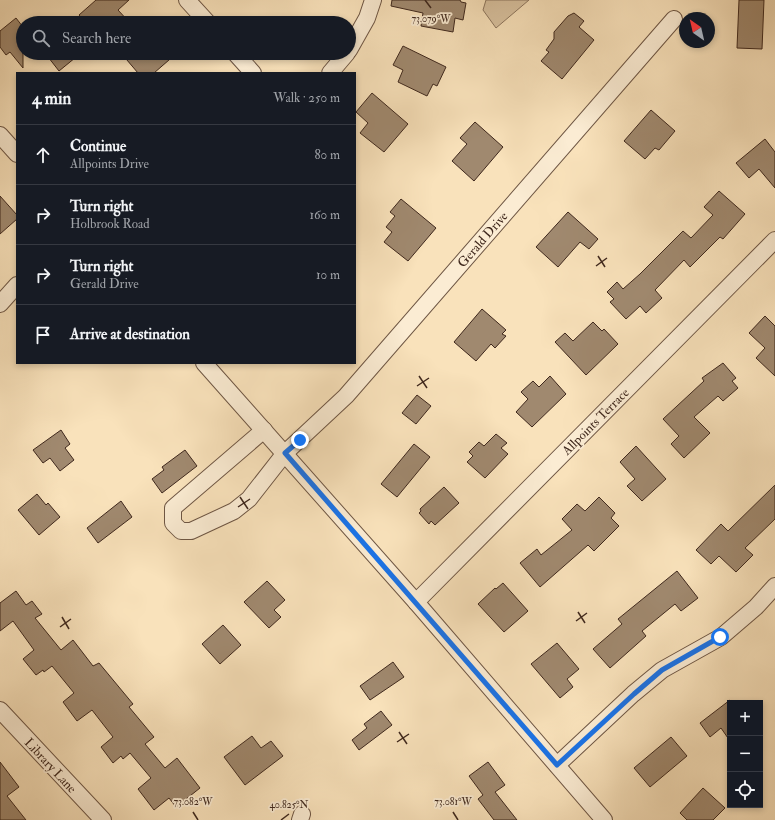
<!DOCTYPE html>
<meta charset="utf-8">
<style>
body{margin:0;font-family:"IM FELL Double Pica",serif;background:#242831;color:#f1f3f6}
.controls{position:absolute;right:12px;bottom:12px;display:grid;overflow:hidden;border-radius:0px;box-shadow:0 2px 6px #0003}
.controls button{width:36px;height:36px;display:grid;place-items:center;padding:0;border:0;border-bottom:1px solid #363941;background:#171b24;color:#f1f3f6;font:20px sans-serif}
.compass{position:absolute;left:679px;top:12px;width:36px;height:36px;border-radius:50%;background:#171b24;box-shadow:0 2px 6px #0003;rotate:326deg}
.stop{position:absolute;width:12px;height:12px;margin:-9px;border:3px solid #1a73e8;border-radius:50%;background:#fff}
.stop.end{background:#1a73e8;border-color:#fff;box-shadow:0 1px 4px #0008}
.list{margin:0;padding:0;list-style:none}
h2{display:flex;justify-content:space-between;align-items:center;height:52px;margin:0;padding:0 16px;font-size:17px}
h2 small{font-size:13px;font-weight:400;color:#9ea1a6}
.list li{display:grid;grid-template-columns:26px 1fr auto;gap:12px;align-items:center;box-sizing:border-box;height:60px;padding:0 16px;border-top:1px solid #363941}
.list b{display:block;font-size:15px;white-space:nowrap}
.list p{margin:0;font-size:13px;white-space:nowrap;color:#9ea1a6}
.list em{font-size:13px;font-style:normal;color:#9ea1a6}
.icon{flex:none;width:22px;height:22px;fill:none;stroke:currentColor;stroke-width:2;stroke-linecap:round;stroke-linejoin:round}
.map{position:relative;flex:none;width:775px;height:820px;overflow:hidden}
.search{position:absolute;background:#171b24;box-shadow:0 2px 6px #0003;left:16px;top:16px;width:340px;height:44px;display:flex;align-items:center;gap:10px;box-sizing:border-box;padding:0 14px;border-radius:22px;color:#9ea1a6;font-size:15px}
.panel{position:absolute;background:#171b24;box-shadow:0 2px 6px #0003;left:16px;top:72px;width:340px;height:292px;border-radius:0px}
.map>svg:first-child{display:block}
.green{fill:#d9c2a0;stroke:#8c755e}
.building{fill:#a0896f;stroke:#3f281d}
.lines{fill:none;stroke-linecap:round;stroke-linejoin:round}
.minor-casing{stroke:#6e5644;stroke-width:18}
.minor{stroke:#fbecd3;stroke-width:16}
.route{stroke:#1a73e8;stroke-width:5}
.ticks{fill:none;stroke:#3f281d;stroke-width:1.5}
.labels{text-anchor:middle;stroke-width:3.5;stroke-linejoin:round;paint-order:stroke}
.street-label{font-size:13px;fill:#3f281d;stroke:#fbecd3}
.ticks-label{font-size:10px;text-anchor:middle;fill:#3f281d;stroke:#fbecd3;stroke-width:3.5;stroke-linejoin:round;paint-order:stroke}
</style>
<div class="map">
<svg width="775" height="820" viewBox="0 0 775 820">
<rect width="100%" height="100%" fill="#f9e2bb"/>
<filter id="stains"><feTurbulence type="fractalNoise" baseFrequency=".005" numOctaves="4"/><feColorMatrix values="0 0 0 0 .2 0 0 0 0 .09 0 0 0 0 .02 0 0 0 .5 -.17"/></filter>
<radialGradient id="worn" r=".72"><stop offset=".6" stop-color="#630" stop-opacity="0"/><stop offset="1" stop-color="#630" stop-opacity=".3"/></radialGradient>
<path class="green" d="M 486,0 L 529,0 L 496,28 L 483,10 Z"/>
<g class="building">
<path d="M 96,0 L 129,0 L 118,10 L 130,23 L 86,23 L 79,15 Z"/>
<path d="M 392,0 L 460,0 L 461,2 L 466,3 L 463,20 L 455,18 L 453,32 L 421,26 L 423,13 L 391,6 Z"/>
<path d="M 739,0 L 764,0 L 762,49 L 737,48 Z"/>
<path d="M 574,13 L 584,21 L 579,27 L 594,40 L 562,79 L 541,61 L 549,52 L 546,50 L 554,39 L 554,32 L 568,16 Z"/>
<path d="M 16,18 L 23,27 L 23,68 L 10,52 L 6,55 L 0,47 L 0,31 Z"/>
<path d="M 403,46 L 446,67 L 437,86 L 433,84 L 427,96 L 398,82 L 403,70 L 393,65 Z"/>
<path d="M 45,53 L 81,53 L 59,71 Z"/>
<path d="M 121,53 L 177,53 L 154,73 L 138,73 Z"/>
<path d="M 372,93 L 408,124 L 384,152 L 360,133 L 368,123 L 356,112 Z"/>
<path d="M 651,110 L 675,131 L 659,150 L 655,148 L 645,159 L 624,141 Z"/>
<path d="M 475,122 L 503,147 L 474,181 L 452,161 L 467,144 L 460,138 Z"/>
<path d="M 765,139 L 775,152 L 775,188 L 759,169 L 749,178 L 736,163 Z"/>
<path d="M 719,191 L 745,214 L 723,239 L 720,237 L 690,267 L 684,260 L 655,290 L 662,298 L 646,313 L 640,306 L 626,319 L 610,302 L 614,299 L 607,292 L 617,282 L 623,289 L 640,274 L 683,231 L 691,238 L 713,215 L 704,207 Z"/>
<path d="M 0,196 L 17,215 L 17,219 L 0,234 Z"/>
<path d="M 401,199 L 436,228 L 408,261 L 384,242 L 392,232 L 386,227 L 395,216 L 390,212 Z"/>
<path d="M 568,212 L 598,239 L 589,249 L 580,242 L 558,267 L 536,247 Z"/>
<path d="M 482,309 L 506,330 L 502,334 L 506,336 L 495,348 L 491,344 L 476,361 L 454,342 Z"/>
<path d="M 765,316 L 775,326 L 775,376 L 756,358 L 765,348 L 749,333 Z"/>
<path d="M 593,322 L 602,331 L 604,329 L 618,344 L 586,375 L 555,342 L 565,333 L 573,341 Z"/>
<path d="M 723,363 L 736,378 L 732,381 L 738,388 L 723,401 L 718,396 L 694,417 L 710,433 L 684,458 L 671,444 L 679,436 L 663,419 L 704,381 L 702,378 Z"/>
<path d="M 550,376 L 566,394 L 532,427 L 516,412 L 528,399 L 521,392 L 533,381 L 539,387 Z"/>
<path d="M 417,395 L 431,406 L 416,424 L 402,413 Z"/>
<path d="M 61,430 L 70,444 L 65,448 L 74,460 L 60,471 L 50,458 L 43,463 L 33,450 Z"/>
<path d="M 496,434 L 507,443 L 501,448 L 508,454 L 485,478 L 467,462 L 473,456 L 469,452 L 479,442 L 484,446 Z"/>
<path d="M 414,444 L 430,457 L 397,497 L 381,484 Z"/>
<path d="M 636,446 L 666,479 L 642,501 L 627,486 L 635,479 L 620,462 Z"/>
<path d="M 185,450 L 197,466 L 162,493 L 152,479 L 164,470 L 162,467 Z"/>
<path d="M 775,485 L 775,519 L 745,548 L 753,555 L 736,572 L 719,556 L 711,564 L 696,550 L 721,524 L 728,531 Z"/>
<path d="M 444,487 L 459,503 L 435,525 L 431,521 L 429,524 L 419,513 L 421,511 L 420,509 Z"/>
<path d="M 37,494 L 46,505 L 48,503 L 60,517 L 39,535 L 18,510 Z"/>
<path d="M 599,497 L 615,513 L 611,518 L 619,526 L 594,551 L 588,545 L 540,587 L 520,563 L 537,549 L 541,555 L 572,530 L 562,519 L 577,504 L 585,511 Z"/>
<path d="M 121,501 L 132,517 L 98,543 L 87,528 Z"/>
<path d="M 677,571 L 698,598 L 681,611 L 675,604 L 642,631 L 646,636 L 610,668 L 593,649 L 622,624 L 618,619 Z"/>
<path d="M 267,581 L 285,600 L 274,610 L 281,617 L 269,628 L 244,602 Z"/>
<path d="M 503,583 L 528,611 L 504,632 L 478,604 L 495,588 L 496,589 Z"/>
<path d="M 16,591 L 26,605 L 32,601 L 42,614 L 35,618 L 61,650 L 73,640 L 93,666 L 99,663 L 133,704 L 129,707 L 154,737 L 145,744 L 165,768 L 177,758 L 200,788 L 176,807 L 169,798 L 154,810 L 138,789 L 151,778 L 130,753 L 123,759 L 121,756 L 113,763 L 101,747 L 113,737 L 92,710 L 77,721 L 63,702 L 74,693 L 52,666 L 44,672 L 43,670 L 36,675 L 23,659 L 34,650 L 13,621 L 0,631 L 0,603 Z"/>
<path d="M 223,625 L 241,645 L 220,664 L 202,644 Z"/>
<path d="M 557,643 L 579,669 L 567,679 L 573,687 L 560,698 L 531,664 Z"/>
<path d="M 393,662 L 404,677 L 370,700 L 360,686 Z"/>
<path d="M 730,700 L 730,741 L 721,728 L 710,737 L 700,723 Z"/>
<path d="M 381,711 L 392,725 L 359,750 L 352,740 L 367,728 L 364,724 Z"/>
<path d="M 252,736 L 261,748 L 271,741 L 283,756 L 245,785 L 224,757 Z"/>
<path d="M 671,737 L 687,756 L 650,787 L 634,768 Z"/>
<path d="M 0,762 L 19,787 L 7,796 L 26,820 L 0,820 Z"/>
<path d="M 488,762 L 505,785 L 495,792 L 517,820 L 494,820 L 478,799 L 483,795 L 469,776 Z"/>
<path d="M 703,788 L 725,808 L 713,820 L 687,820 L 680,813 Z"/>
</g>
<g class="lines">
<defs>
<g id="minor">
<path d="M 187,0 L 208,23"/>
<path d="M 349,50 L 367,18 L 373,0"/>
<path d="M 235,53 L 253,73"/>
<path d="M 330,73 L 347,53"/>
<path d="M 0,135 L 17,154"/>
<path d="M 0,304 L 17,285"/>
<path d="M 204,363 L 416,602 L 604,820"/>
<path d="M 264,430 L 173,508 L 173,523 L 181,531 L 191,531 L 234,511 L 249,499 L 285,453 L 346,396 L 674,19"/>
<path d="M 416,602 L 775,240"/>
<path d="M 0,710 L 103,820"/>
<path d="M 557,765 L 633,694 L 662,670 L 721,637 L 756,607 L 775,586"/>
<path d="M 300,820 L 302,814"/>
</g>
</defs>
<use href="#minor" class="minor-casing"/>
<use href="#minor" class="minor"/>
</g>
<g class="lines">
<path class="route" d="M 300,440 L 285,453 L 557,765 L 634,694 L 662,670 L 720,637"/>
</g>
<path class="ticks" d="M 425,0 L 431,8M 598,256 L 605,267M 596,266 L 607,258M 419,376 L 427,388M 417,386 L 429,378M 240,497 L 248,509M 238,507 L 250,499M 578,612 L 585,623M 62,617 L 69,629M 576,621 L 587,613M 60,627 L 71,619M 399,732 L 407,744M 397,742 L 409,734M 193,812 L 198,820M 453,812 L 458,820M 281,820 L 289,814"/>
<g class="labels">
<g class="street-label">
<text transform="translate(482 239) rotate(-49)" y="5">Gerald Drive</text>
<text transform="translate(595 421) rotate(-45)" y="5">Allpoints Terrace</text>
<text transform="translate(51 765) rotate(47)" y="5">Library Lane</text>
</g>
</g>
<g class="ticks-label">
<text x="431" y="22">73.079°W</text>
<text x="193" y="805">73.082°W</text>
<text x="453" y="805">73.081°W</text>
<text x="289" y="808">40.825°N</text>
</g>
<rect width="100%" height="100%" filter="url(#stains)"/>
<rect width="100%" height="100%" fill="url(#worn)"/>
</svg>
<div class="controls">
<button>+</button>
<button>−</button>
<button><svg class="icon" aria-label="locate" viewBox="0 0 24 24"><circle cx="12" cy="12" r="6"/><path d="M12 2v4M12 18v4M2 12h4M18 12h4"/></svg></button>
</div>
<svg class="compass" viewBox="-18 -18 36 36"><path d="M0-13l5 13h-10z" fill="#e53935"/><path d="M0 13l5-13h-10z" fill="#9ea1a6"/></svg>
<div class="stop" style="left:720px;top:637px"></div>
<div class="stop end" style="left:300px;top:440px"></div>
<div class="search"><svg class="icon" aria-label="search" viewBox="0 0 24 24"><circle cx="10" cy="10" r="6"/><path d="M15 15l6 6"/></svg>Search here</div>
<section class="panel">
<h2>4 min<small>Walk · 250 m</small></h2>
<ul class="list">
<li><svg class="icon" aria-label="ahead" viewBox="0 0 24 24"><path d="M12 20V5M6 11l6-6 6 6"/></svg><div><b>Continue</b><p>Allpoints Drive</p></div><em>80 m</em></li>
<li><svg class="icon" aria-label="right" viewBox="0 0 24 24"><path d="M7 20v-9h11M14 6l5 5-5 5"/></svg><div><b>Turn right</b><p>Holbrook Road</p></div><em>160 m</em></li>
<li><svg class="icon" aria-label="right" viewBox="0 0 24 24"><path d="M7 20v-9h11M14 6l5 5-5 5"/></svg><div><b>Turn right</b><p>Gerald Drive</p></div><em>10 m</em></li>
<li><svg class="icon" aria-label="arrive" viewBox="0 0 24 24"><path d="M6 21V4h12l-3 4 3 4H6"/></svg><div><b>Arrive at destination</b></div></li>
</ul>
</section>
</div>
